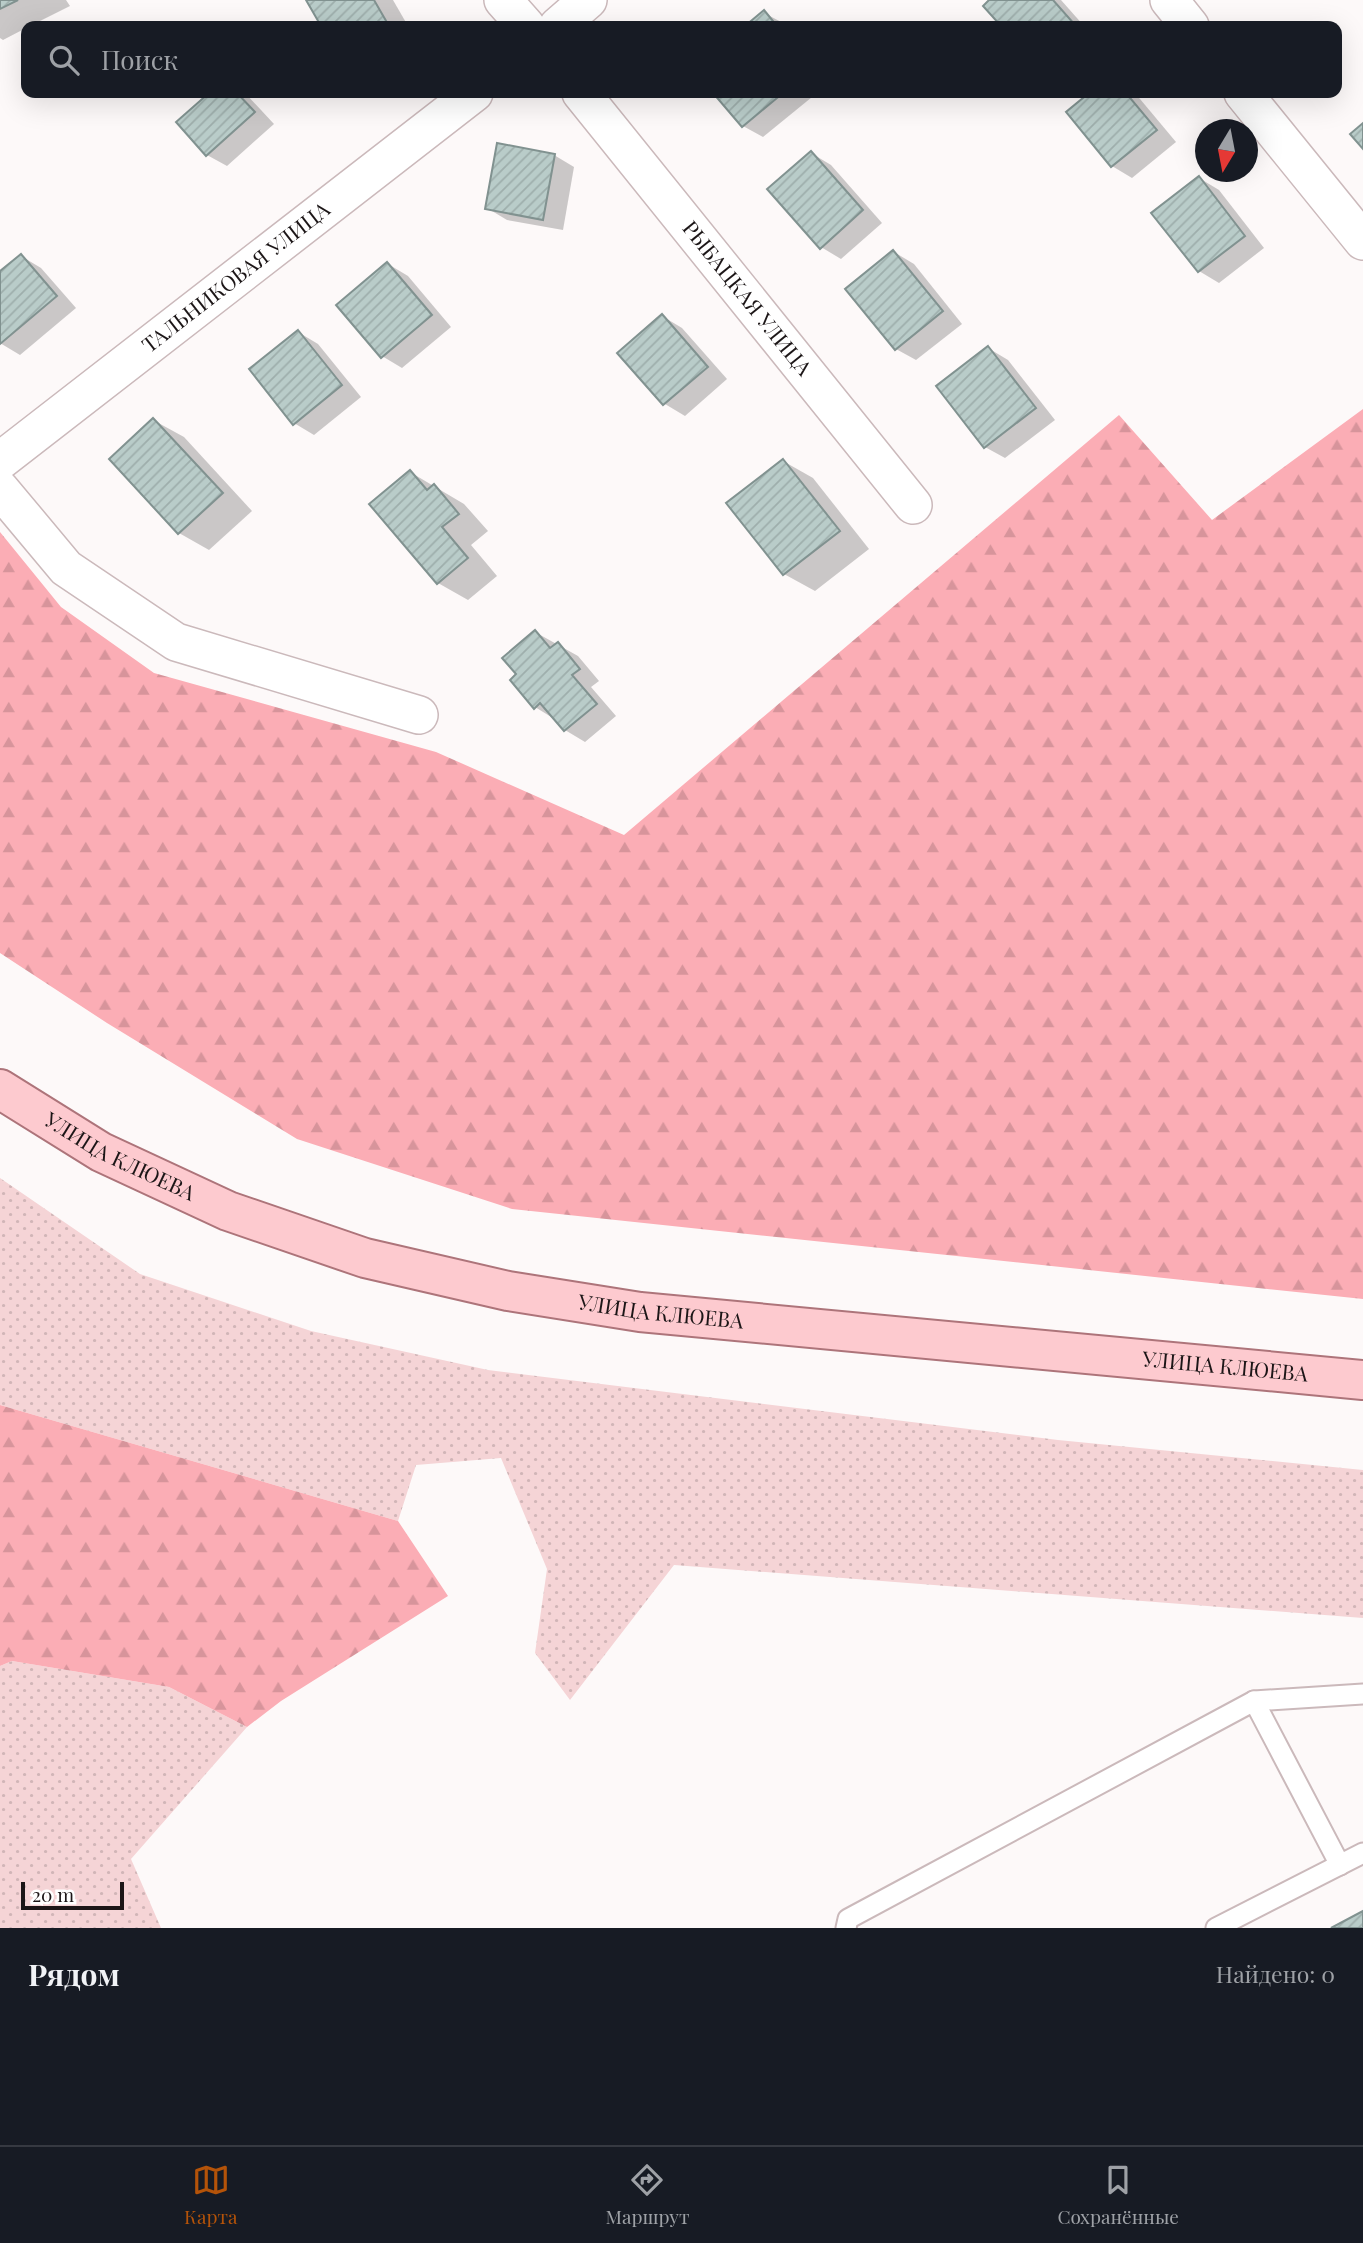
<!DOCTYPE html>
<html lang="ru">
<meta charset="utf-8">
<style>
body{margin:0;font-family:"Playfair Display",serif;background:#20242c;color:#f1f3f6}
.compass{position:absolute;left:1195px;top:119px;width:63px;height:63px;border-radius:50%;background:#171b24;box-shadow:0 7px 28px #0002;rotate:190deg}
.scale{position:absolute;left:21px;bottom:18px;width:103px;box-sizing:border-box;padding-left:7px;border:4px solid #1c1617;border-top:0;font-size:19px;line-height:24px;white-space:nowrap;color:#1c1617;-webkit-text-stroke:5px #fff;paint-order:stroke}
.list{margin:0;padding:0;list-style:none}
h2{display:flex;justify-content:space-between;align-items:center;height:91px;margin:0;padding:0 28px;font-size:30px}
h2 small{font-size:23px;font-weight:400;color:#9ea1a6}
.icon{flex:none;width:38px;height:38px;fill:none;stroke:currentColor;stroke-width:2;stroke-linecap:round;stroke-linejoin:round}
.map{position:relative;flex:none;width:1363px;height:1928px;overflow:hidden}
.search{position:absolute;background:#171b24;box-shadow:0 7px 28px #0002;left:21px;right:21px;top:21px;height:77px;display:flex;align-items:center;gap:18px;box-sizing:border-box;padding:0 24px;border-radius:14px;color:#9ea1a6;font-size:26px}
.sheet{height:217px;background:#171b24}
nav{display:flex;justify-content:space-around;align-items:center;box-sizing:border-box;height:98px;border-top:2px solid #363941;background:#171b24;font-size:19px;color:#9ea1a6}
nav a{display:grid;justify-items:center;gap:4px}
nav .on{color:#b45309}
.map>svg:first-child{display:block}
.green{fill:url(#green-dots)}
.forest{fill:url(#forest-firs)}
.shadow{fill:#0003}
.building{fill:url(#building-hatch);stroke:#819290;stroke-width:2}
.lines{fill:none;stroke-linecap:round;stroke-linejoin:round}
.service-casing{stroke:#cbb9bb;stroke-width:23}
.minor-casing{stroke:#cbb9bb;stroke-width:40}
.primary-casing{stroke:#ad747a;stroke-width:42}
.service{stroke:#fff;stroke-width:19}
.minor{stroke:#fff;stroke-width:37}
.primary{stroke:#fdcacf;stroke-width:38}
.labels{text-anchor:middle;stroke-width:5;stroke-linejoin:round;paint-order:stroke}
.street-label{font-size:21px;fill:#1c1617;stroke:#fff}
</style>
<div class="map">
<svg width="1363" height="1928" viewBox="0 0 1363 1928">
<defs>
<pattern id="green-dots" width="8" height="8" patternUnits="userSpaceOnUse" patternTransform="scale(1.75)"><rect width="8" height="8" fill="#f5d4d6"/><path d="M2 2h.1M6 6h.1" fill="none" stroke="#d1b5b7" stroke-width="1.8" stroke-linecap="round"/></pattern>
<pattern id="forest-firs" width="22" height="20" patternUnits="userSpaceOnUse" patternTransform="scale(1.75)"><rect width="22" height="20" fill="#fbadb5"/><path d="M5 1l3.5 6h-7zM16 11l3.5 6h-7z" fill="#d7949b"/></pattern>
<pattern id="building-hatch" width="6" height="6" patternUnits="userSpaceOnUse" patternTransform="scale(1.75)"><rect width="6" height="6" fill="#b9ccc9"/><path d="M-1 1l2-2M0 6l6-6M5 7l2-2" fill="none" stroke="#9eaeac"/></pattern>
</defs>
<rect width="100%" height="100%" fill="#fdf9f9"/>
<g class="green">
<path d="M 0,1178 L 140,1274 L 311,1331 L 488,1370 L 1058,1440 L 1363,1470 L 1363,1618 L 674,1565 L 570,1700 L 535,1653 L 547,1569 L 501,1458 L 416,1465 L 398,1521 L 0,1405 Z"/>
<path d="M 12,1661 L 169,1687 L 247,1727 L 131,1859 L 161,1928 L 0,1928 L 0,1666 Z"/>
</g>
<g class="forest">
<path d="M 1363,409 L 1363,1299 L 512,1209 L 297,1139 L 107,1023 L 0,953 L 0,532 L 61,607 L 154,673 L 436,752 L 624,835 L 1119,415 L 1212,520 Z"/>
<path d="M 0,1405 L 398,1521 L 448,1596 L 281,1701 L 247,1727 L 169,1687 L 12,1661 L 0,1666 Z"/>
</g>
<g class="shadow">
<path d="M 0,0 L 66,0 L 70,6 L 30,26 L 26,26 L 26,28 L 3,40 L 0,38 Z"/>
<path d="M 308,0 L 393,0 L 408,26 L 323,26 Z"/>
<path d="M 992,0 L 1061,0 L 1084,26 L 1003,26 L 985,6 Z"/>
<path d="M 764,13 L 785,24 L 786,26 L 748,26 Z"/>
<path d="M 212,93 L 245,93 L 274,124 L 227,166 L 207,155 L 178,122 Z"/>
<path d="M 716,93 L 817,93 L 763,137 L 743,126 Z"/>
<path d="M 1092,93 L 1135,93 L 1176,142 L 1132,178 L 1112,166 L 1068,112 Z"/>
<path d="M 811,153 L 831,165 L 882,223 L 841,259 L 821,247 Z"/>
<path d="M 554,155 L 574,167 L 563,230 L 507,220 L 487,208 Z"/>
<path d="M 1199,178 L 1219,190 L 1264,248 L 1219,283 L 1199,271 Z"/>
<path d="M 894,252 L 914,264 L 962,324 L 916,360 L 896,349 Z"/>
<path d="M 21,256 L 41,268 L 76,308 L 20,355 L 0,343 L 0,273 Z"/>
<path d="M 388,264 L 408,276 L 451,327 L 402,368 L 382,356 Z"/>
<path d="M 662,316 L 682,328 L 727,379 L 685,416 L 665,404 L 620,353 Z"/>
<path d="M 298,332 L 318,344 L 361,397 L 314,435 L 294,423 Z"/>
<path d="M 988,348 L 1008,360 L 1055,420 L 1005,458 L 985,447 Z"/>
<path d="M 153,420 L 184,437 L 252,511 L 209,550 L 179,533 Z"/>
<path d="M 783,461 L 813,478 L 869,549 L 815,591 L 784,574 L 729,504 Z"/>
<path d="M 410,472 L 464,504 L 488,531 L 471,545 L 497,576 L 468,600 L 438,583 Z"/>
<path d="M 535,632 L 578,656 L 599,681 L 591,687 L 616,716 L 585,742 L 565,730 L 556,720 L 535,707 L 518,674 Z"/>
</g>
<g class="building">
<path d="M 0,0 L 18,0 L 0,9 Z"/>
<path d="M 306,0 L 374,0 L 389,26 L 321,26 Z"/>
<path d="M 989,0 L 1053,0 L 1076,26 L 1001,26 L 983,6 Z"/>
<path d="M 764,10 L 777,26 L 745,26 Z"/>
<path d="M 209,93 L 237,93 L 255,112 L 206,156 L 176,122 Z"/>
<path d="M 713,93 L 783,93 L 742,127 Z"/>
<path d="M 1089,93 L 1126,93 L 1157,130 L 1111,167 L 1066,112 Z"/>
<path d="M 1363,123 L 1363,149 L 1350,134 Z"/>
<path d="M 497,143 L 555,154 L 543,220 L 485,209 Z"/>
<path d="M 811,151 L 863,210 L 820,249 L 767,189 Z"/>
<path d="M 1199,176 L 1245,236 L 1198,272 L 1151,213 Z"/>
<path d="M 893,250 L 943,311 L 895,350 L 845,289 Z"/>
<path d="M 21,254 L 57,296 L 0,344 L 0,271 Z"/>
<path d="M 387,262 L 432,315 L 381,358 L 336,305 Z"/>
<path d="M 662,314 L 708,367 L 663,405 L 617,353 Z"/>
<path d="M 298,330 L 342,385 L 293,425 L 249,369 Z"/>
<path d="M 988,346 L 1036,408 L 984,448 L 936,386 Z"/>
<path d="M 153,418 L 223,493 L 178,534 L 109,459 Z"/>
<path d="M 783,459 L 840,531 L 783,575 L 726,503 Z"/>
<path d="M 410,470 L 427,490 L 434,484 L 459,514 L 442,527 L 468,558 L 437,584 L 369,504 Z"/>
<path d="M 535,630 L 550,648 L 558,642 L 580,669 L 572,675 L 597,704 L 564,731 L 540,703 L 534,709 L 510,680 L 516,674 L 502,658 Z"/>
<path d="M 1363,1911 L 1363,1928 L 1331,1928 Z"/>
</g>
<g class="lines">
<defs>
<g id="service">
<path d="M 1254,1701 L 1340,1865"/>
<path d="M 846,1928 L 848,1919 L 1254,1701 L 1363,1694"/>
<path d="M 1216,1928 L 1363,1853"/>
</g>
<g id="minor">
<path d="M 503,0 L 526,26"/>
<path d="M 1169,0 L 1190,26"/>
<path d="M 558,26 L 588,0"/>
<path id="s1" d="M 581,93 L 913,505"/>
<path d="M 1243,93 L 1363,241"/>
<path id="s2" d="M 0,461 L 474,93"/>
<path d="M 0,489 L 66,568 L 176,642 L 419,715"/>
</g>
<g id="primary">
<path id="s3" d="M 0,1089 L 101,1152 L 228,1211 L 365,1258 L 508,1291 L 640,1312 L 1363,1380"/>
</g>
</defs>
<use href="#service" class="service-casing"/>
<use href="#minor" class="minor-casing"/>
<use href="#primary" class="primary-casing"/>
<use href="#service" class="service"/>
<use href="#minor" class="minor"/>
<use href="#primary" class="primary"/>
</g>
<g class="labels">
<g class="street-label">
<text dy="7" stroke="none"><textPath href="#s2" startOffset="299">ТАЛЬНИКОВАЯ УЛИЦА</textPath></text>
<text dy="7" stroke="none"><textPath href="#s1" startOffset="264">РЫБАЦКАЯ УЛИЦА</textPath></text>
<text dy="7" stroke="none"><textPath href="#s3" startOffset="138">УЛИЦА КЛЮЕВА</textPath></text>
<text dy="7" stroke="none"><textPath href="#s3" startOffset="705">УЛИЦА КЛЮЕВА</textPath></text>
<text dy="7" stroke="none"><textPath href="#s3" startOffset="1272">УЛИЦА КЛЮЕВА</textPath></text>
</g>
</g>
</svg>
<svg class="compass" viewBox="-18 -18 36 36"><path d="M0-13l5 13h-10z" fill="#e53935"/><path d="M0 13l5-13h-10z" fill="#9ea1a6"/></svg>
<div class="scale">20 m</div>
<div class="search"><svg class="icon" aria-label="search" viewBox="0 0 24 24"><circle cx="10" cy="10" r="6"/><path d="M15 15l6 6"/></svg>Поиск</div>
</div>
<section class="sheet">
<h2>Рядом<small>Найдено: 0</small></h2>
<ul class="list">
</ul>
</section>
<nav>
<a class="on"><svg class="icon" aria-label="map" viewBox="0 0 24 24"><path d="M3 6l6-2 6 2 6-2v14l-6 2-6-2-6 2zM9 4v14M15 6v14"/></svg>Карта</a>
<a><svg class="icon" aria-label="directions" viewBox="0 0 24 24"><path d="M12 3l9 9-9 9-9-9zM9 14v-3h6M13 9l2 2-2 2"/></svg>Маршрут</a>
<a><svg class="icon" aria-label="saved" viewBox="0 0 24 24"><path d="M7 4h10v16l-5-4-5 4z"/></svg>Сохранённые</a>
</nav>
